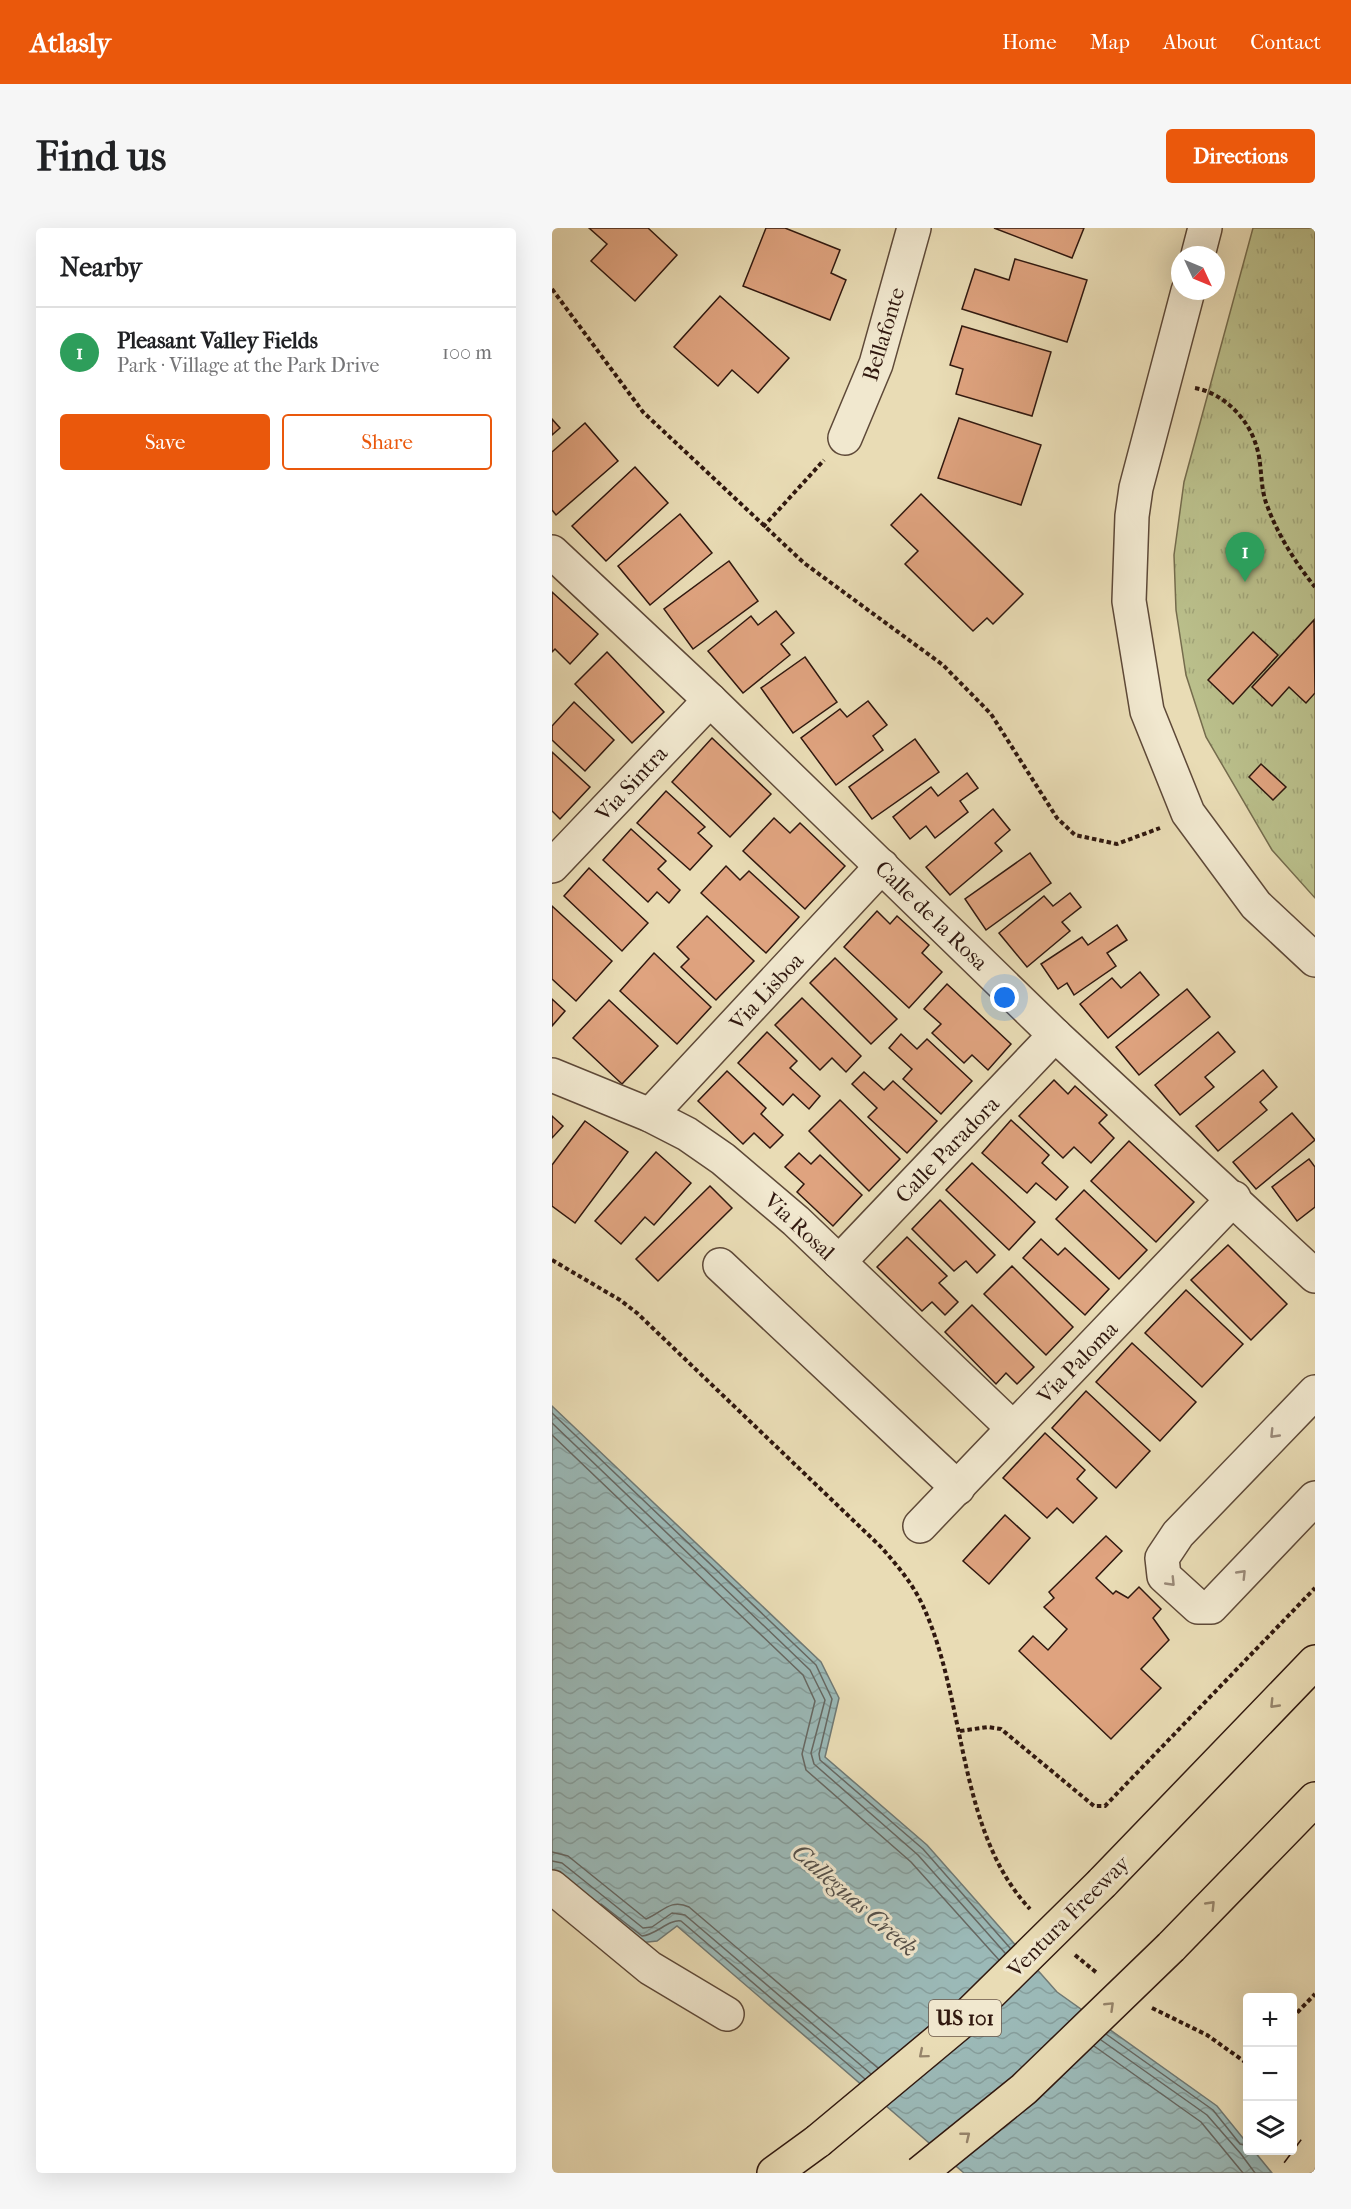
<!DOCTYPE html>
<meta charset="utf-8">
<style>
body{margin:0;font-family:"IM FELL French Canon",serif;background:#f6f6f6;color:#202124}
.controls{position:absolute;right:18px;bottom:18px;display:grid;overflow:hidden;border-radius:6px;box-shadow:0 6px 24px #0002}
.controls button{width:54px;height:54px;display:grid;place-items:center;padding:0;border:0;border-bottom:2px solid #e0e0e0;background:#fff;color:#202124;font:30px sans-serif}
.compass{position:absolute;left:619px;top:18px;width:54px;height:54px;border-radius:50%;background:#fff;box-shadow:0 6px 24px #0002;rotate:134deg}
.you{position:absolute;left:453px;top:770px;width:21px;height:21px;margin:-15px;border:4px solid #fff;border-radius:50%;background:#1a73e8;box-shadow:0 0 0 9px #1a73e833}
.badge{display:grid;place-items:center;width:39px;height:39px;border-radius:50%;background:#ea580c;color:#fff;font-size:20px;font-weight:700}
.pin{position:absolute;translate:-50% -50px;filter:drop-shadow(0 2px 3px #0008)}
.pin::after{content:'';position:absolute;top:32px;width:21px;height:18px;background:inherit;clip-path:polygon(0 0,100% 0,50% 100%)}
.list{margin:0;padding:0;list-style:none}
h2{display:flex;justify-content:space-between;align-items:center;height:78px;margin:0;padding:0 24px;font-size:26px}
h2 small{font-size:20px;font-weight:400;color:#757577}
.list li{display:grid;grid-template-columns:39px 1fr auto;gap:18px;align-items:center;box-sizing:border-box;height:90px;padding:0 24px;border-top:2px solid #e0e0e0}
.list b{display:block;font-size:22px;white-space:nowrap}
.list p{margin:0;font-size:20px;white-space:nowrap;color:#757577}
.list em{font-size:20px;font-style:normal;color:#757577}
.actions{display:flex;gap:12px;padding:18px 24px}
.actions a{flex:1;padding:14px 0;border:2px solid #ea580c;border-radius:6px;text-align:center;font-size:21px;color:#ea580c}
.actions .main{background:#ea580c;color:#fff}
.icon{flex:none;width:33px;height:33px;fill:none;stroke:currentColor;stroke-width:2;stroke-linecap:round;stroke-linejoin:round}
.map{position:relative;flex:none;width:763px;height:1945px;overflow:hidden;border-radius:6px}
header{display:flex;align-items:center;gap:36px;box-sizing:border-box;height:84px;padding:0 30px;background:#ea580c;color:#fff}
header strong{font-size:28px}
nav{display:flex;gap:33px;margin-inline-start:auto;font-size:21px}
.intro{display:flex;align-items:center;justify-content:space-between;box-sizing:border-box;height:144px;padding:0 36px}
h1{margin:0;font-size:42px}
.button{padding:15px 27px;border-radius:6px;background:#ea580c;color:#fff;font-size:21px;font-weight:700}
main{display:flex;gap:36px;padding:0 36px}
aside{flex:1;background:#fff;border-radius:6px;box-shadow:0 6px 24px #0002}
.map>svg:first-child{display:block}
.grass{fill:url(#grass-tufts);stroke:#756c4d;stroke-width:1.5}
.water{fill:url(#water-waves);stroke:#707974;stroke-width:1.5}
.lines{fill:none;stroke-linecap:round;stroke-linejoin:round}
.shore{stroke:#666863;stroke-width:1.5}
.building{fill:#dfa37f;stroke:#30180f;stroke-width:1.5}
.minor-casing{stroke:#5e4938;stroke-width:36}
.highway-casing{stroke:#30180f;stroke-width:36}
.path{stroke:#30180f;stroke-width:4;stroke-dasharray:4.5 3;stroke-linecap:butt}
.minor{stroke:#f1e8cf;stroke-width:33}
.highway{stroke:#e9dcb5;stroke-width:33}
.major-bridge-casing{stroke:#30180f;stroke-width:36;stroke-linecap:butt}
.highway-bridge-casing{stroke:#30180f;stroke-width:36;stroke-linecap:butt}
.major-bridge{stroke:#e9dcb5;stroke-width:33}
.highway-bridge{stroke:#e9dcb5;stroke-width:33}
.oneway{stroke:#9a8a79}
.oneway2{stroke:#96846a}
.labels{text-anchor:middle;stroke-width:6;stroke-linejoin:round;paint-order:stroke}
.shield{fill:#f1e8cf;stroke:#6a5649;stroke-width:1.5}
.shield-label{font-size:21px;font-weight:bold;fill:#30180f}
.street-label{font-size:22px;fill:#30180f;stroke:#f1e8cf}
.water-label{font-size:24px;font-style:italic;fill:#55504a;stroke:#f1e8cf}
</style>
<header>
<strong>Atlasly</strong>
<nav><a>Home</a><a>Map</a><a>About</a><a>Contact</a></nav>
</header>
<div class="intro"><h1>Find us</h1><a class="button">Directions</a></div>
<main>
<aside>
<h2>Nearby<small></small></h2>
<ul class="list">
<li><span class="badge" style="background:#2e9e5b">1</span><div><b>Pleasant Valley Fields</b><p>Park · Village at the Park Drive</p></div><em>100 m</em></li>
</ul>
<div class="actions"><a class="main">Save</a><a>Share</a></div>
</aside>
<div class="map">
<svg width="763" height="1945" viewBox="0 0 763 1945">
<defs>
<pattern id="grass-tufts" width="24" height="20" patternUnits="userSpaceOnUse" patternTransform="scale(1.5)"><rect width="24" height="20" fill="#babf8b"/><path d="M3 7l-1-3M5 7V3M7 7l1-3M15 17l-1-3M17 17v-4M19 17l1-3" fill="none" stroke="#a0a377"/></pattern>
<pattern id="water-waves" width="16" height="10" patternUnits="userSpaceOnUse" patternTransform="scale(1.5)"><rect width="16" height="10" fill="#9bb9b7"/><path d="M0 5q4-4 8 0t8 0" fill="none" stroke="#869e9c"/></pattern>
</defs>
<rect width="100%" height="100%" fill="#e9dcb5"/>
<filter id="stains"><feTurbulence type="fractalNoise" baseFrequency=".00333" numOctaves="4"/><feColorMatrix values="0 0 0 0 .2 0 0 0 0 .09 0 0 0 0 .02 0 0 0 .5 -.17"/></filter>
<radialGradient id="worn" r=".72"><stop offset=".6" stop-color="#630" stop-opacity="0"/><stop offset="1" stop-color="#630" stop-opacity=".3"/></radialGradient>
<path class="grass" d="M 701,0 L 763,0 L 763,670 L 720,622 L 654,509 L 634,447 L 624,382 L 622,327 L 632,254 Z"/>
<path class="water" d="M 0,1178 L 269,1434 L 287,1470 L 273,1529 L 375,1617 L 505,1764 L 665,1878 L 695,1915 L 696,1922 L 702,1923 L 720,1945 L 412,1945 L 125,1698 L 105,1713 L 87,1715 L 0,1644 Z"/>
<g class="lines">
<g class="shore">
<path d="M 0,1185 L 264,1437 L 280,1471 L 267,1526 L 268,1532 L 371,1621 L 458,1720"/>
<path d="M 0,1195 L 258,1442 L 273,1472 L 259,1525 L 262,1536 L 366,1627 L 453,1725"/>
<path d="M 0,1207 L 251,1447 L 263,1473 L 250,1526 L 254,1542 L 359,1634 L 447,1732"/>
<path d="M 0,1624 L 16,1628 L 94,1691 C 110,1685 118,1670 137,1679 L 326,1840"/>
<path d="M 0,1633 L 10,1635 L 91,1700 L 100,1699 L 120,1685 L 133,1687 L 319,1846"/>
<path d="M 49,1676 L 90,1708 C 104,1707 117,1691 129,1693 L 313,1851"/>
<path d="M 554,1806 L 661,1882 L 688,1916 L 696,1918"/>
<path d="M 549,1812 L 655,1887 L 689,1926 L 703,1945"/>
<path d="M 542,1818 L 649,1894 L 691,1945"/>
</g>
</g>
<g class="building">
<path d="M 37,0 L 96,0 L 125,27 L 83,73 L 39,33 L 55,16 Z"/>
<path d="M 214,0 L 233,0 L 288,22 L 279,45 L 294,52 L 278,92 L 191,58 Z"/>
<path d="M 442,0 L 532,0 L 520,30 Z"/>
<path d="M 463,31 L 535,52 L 515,114 L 410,81 L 423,41 L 457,52 Z"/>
<path d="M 168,68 L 237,130 L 206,165 L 180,142 L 166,158 L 122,119 Z"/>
<path d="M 410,98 L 499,124 L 480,188 L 404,166 L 411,141 L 398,137 Z"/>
<path d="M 407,190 L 489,217 L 469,277 L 386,250 Z"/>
<path d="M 0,191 L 8,200 L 0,207 Z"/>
<path d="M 33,195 L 66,233 L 4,287 L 0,282 L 0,224 Z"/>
<path d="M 83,239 L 116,275 L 54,333 L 20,298 Z"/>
<path d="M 369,266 L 471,366 L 441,396 L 435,390 L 421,403 L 353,336 L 366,323 L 339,297 Z"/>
<path d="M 128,286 L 160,325 L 98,377 L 66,338 Z"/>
<path d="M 177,333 L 206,373 L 141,421 L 112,381 Z"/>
<path d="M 0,364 L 46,406 L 18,436 L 3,421 L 0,424 Z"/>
<path d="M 224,383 L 242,405 L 229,416 L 238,427 L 191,465 L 156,423 L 199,388 L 206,397 Z"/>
<path d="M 762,392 L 763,465 L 754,475 L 737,459 L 720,478 L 700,459 Z"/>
<path d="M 701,404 L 726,427 L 681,476 L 656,452 Z"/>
<path d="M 55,424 L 112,484 L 80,515 L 23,456 Z"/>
<path d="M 253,429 L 285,474 L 241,505 L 209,460 Z"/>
<path d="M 316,473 L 335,497 L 321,508 L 331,522 L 284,557 L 249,510 L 288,481 L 295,489 Z"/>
<path d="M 22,474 L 62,512 L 33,543 L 0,512 L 0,498 Z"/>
<path d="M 160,510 L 219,566 L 178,609 L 120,554 Z"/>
<path d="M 363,511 L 387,544 L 320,591 L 297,559 Z"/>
<path d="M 0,524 L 38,559 L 8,591 L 0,583 Z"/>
<path d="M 709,536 L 734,559 L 721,572 L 697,549 Z"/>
<path d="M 415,545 L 426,560 L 408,573 L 416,584 L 383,610 L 374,598 L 358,611 L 341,589 L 379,559 L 386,568 Z"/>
<path d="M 114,563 L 153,599 L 146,605 L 160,618 L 138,642 L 85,595 Z"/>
<path d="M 441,581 L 458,602 L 443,615 L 450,623 L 398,667 L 374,639 Z"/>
<path d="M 222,590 L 238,605 L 248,595 L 293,638 L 253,681 L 191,623 Z"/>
<path d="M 79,601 L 114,633 L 106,641 L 128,662 L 117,675 L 105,664 L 96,674 L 51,632 Z"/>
<path d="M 478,625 L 499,655 L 434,702 L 413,671 Z"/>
<path d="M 174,638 L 188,652 L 197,643 L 247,689 L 214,725 L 149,665 Z"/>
<path d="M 37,640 L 96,695 L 70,723 L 12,668 Z"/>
<path d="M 518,665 L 529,679 L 510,694 L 518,703 L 475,739 L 447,705 L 492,668 L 501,678 Z"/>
<path d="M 0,678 L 60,733 L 24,773 L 0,751 Z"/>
<path d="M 325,683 L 338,696 L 345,688 L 377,717 L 370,725 L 390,744 L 357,780 L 292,719 Z"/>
<path d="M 155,688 L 202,733 L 164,772 L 129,739 L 137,731 L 125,719 Z"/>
<path d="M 565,697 L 575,712 L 555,725 L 564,738 L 522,767 L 515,755 L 506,761 L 489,736 L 530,709 L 536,717 Z"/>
<path d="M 102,725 L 159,779 L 125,816 L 68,763 Z"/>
<path d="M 283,730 L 345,791 L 319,816 L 258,755 Z"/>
<path d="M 588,744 L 607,767 L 556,810 L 528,776 L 560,750 L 569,760 Z"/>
<path d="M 395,756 L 459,816 L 436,842 L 420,827 L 412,835 L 380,805 L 389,796 L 372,781 Z"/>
<path d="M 635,761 L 658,789 L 587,847 L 564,819 Z"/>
<path d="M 250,770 L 309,828 L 294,844 L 280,830 L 268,842 L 223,797 Z"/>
<path d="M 0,771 L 13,783 L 0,798 Z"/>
<path d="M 57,772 L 106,818 L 70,856 L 21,810 Z"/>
<path d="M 215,804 L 245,833 L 238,840 L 268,868 L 257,881 L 241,866 L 231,877 L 186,835 Z"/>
<path d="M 666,804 L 683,824 L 653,849 L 662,859 L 628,887 L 603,857 Z"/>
<path d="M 349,806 L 365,821 L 375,811 L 420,853 L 389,886 L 351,851 L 360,841 L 337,820 Z"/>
<path d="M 711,842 L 725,859 L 708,874 L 715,882 L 666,923 L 644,898 Z"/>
<path d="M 175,843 L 214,880 L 209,886 L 231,907 L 218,920 L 202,905 L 191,916 L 146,873 Z"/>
<path d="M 312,844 L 332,862 L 341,853 L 385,893 L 355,925 L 316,889 L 325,880 L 300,856 Z"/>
<path d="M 502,852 L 516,866 L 523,858 L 555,887 L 547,895 L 562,910 L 539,935 L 522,919 L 511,930 L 467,888 Z"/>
<path d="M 288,872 L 348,931 L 317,963 L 257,903 Z"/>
<path d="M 740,885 L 763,912 L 704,961 L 681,934 Z"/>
<path d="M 0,888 L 11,898 L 0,910 Z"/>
<path d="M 459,892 L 497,927 L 490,935 L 516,959 L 504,972 L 484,955 L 475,965 L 430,925 Z"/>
<path d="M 33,893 L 76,924 L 23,995 L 0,978 L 0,937 Z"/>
<path d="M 577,913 L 642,974 L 604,1014 L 539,953 Z"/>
<path d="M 104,924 L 139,955 L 102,997 L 93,989 L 69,1016 L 43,993 Z"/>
<path d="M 247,925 L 259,936 L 268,927 L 310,967 L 281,998 L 245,964 L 252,956 L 233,939 Z"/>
<path d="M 757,931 L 763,939 L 763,979 L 745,993 L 720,959 Z"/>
<path d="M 420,935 L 483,994 L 457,1022 L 394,962 Z"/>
<path d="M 158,958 L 180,980 L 106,1053 L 84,1031 Z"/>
<path d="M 532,962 L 595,1022 L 567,1051 L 504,991 Z"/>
<path d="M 388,972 L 443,1027 L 425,1045 L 414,1033 L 402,1043 L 360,1001 Z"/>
<path d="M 355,1009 L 395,1048 L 387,1055 L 406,1074 L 393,1087 L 380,1074 L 370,1083 L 325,1039 Z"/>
<path d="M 489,1011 L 506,1027 L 513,1020 L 557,1061 L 533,1087 L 471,1030 Z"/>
<path d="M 676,1017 L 735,1076 L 699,1112 L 639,1052 Z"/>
<path d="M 460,1038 L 521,1099 L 494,1127 L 432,1066 Z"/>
<path d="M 634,1062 L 691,1116 L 650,1159 L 593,1105 Z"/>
<path d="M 420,1077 L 482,1139 L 465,1156 L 454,1145 L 444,1156 L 393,1104 Z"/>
<path d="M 580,1115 L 644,1174 L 608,1213 L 544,1154 Z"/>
<path d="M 534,1163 L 598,1223 L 564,1260 L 500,1200 Z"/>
<path d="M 493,1205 L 533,1242 L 525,1251 L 545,1270 L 521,1295 L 505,1280 L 495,1290 L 451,1250 Z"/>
<path d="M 453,1287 L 478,1310 L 437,1356 L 411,1333 Z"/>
<path d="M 554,1308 L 570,1323 L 544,1350 L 561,1366 L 564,1363 L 576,1370 L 587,1359 L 609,1381 L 601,1390 L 617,1412 L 589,1441 L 609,1460 L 559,1511 L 467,1423 L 481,1408 L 496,1422 L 515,1401 L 492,1379 L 502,1370 L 497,1364 Z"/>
</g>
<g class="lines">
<defs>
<g id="minor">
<path d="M 646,27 L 653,0"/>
<path d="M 636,63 L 584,260 L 580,288 L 577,373 L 595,483 L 636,585 L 704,677 L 763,732"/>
<path d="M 293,210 L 324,136 L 362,0"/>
<path d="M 0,324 L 158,472 L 503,807 L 763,1048"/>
<path d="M 0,638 L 158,472"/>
<path d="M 0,847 L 98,887 L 135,906 L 171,931 L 244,993 L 461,1200"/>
<path d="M 98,887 L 330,638"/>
<path d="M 287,1034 L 503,807"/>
<path d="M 168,1037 L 406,1260"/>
<path d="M 763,1164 L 626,1306 L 610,1330 L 612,1348 L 646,1379 L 659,1379 L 763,1270"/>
<path d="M 368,1298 L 682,970"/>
<path d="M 0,1659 L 98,1740 L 175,1786"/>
</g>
<g id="highway">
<path d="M 550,1655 L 763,1434"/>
<path d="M 619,1719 L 763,1571"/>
<path d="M 222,1945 L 266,1913"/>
</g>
</defs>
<use href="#minor" class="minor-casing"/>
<use href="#highway" class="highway-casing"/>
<g class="path">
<path d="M 0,61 L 91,184 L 252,335 L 391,437 L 439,486 L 505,590 L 523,607 L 565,616 L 608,600"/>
<path d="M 643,160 C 671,165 696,190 704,217 C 711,237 707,259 716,280 C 726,307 745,337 763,359"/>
<path d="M 211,299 L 272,232"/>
<path d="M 0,1032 L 68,1072 L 85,1085 L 329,1319 C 345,1337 361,1356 371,1378 C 415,1474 405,1603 478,1681"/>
<path d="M 408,1503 L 436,1499 L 449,1501 L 542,1578 L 553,1578 L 763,1360"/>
<path d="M 523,1727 L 545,1745"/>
<path d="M 600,1780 L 655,1807 L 696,1836"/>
<path d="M 740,1790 L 763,1766"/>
</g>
<use href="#minor" class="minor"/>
<use href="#highway" class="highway"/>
<defs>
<path id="major-bridge" d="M 746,1945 L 763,1922"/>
<g id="highway-bridge">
<path d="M 266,1913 L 410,1793 L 550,1655"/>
<path d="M 368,1945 L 472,1861 L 619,1719"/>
</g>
</defs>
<use href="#major-bridge" class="major-bridge-casing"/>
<use href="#highway-bridge" class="highway-bridge-casing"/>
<use href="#major-bridge" class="major-bridge"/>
<use href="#highway-bridge" class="highway-bridge"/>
</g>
<defs><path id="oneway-chevron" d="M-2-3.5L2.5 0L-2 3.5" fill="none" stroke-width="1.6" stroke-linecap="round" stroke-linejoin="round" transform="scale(1.5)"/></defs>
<g class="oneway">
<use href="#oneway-chevron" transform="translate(722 1206) rotate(134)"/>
<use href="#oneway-chevron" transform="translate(690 1346) rotate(-46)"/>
<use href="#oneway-chevron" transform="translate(619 1354) rotate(46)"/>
</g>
<g class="oneway2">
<use href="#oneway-chevron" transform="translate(722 1476) rotate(134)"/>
<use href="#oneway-chevron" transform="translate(659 1677) rotate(-46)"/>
<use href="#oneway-chevron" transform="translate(558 1778) rotate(-44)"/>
<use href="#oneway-chevron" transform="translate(371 1826) rotate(140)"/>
<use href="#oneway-chevron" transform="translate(414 1908) rotate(-39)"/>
</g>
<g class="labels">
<rect class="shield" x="377" y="1772" width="72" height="36" rx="4.5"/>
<g class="shield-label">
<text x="413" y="1797">US 101</text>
</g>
<g class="street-label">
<text transform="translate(331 106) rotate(-73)" y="8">Bellafonte</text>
<text transform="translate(79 555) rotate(-47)" y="8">Via Sintra</text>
<text transform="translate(380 687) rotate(44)" y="8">Calle de la Rosa</text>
<text transform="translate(214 763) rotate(-47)" y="8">Via Lisboa</text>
<text transform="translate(395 921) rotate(-46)" y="8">Calle Paradora</text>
<text transform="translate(248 998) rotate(43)" y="8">Via Rosal</text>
<text transform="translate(525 1134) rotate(-46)" y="8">Via Paloma</text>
<text transform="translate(516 1688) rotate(-45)" y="8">Ventura Freeway</text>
</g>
<g class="water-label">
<text transform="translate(303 1672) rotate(41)" y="8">Calleguas Creek</text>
</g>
</g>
<rect width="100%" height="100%" filter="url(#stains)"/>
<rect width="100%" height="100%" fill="url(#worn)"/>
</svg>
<div class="controls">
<button>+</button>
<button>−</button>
<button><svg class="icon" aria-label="layers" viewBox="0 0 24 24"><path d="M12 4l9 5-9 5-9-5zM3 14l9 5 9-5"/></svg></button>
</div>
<svg class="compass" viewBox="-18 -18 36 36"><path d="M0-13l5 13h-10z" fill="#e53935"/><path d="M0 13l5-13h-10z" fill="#757577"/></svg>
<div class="you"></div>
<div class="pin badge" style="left:693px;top:354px;background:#2e9e5b">1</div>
</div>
</main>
